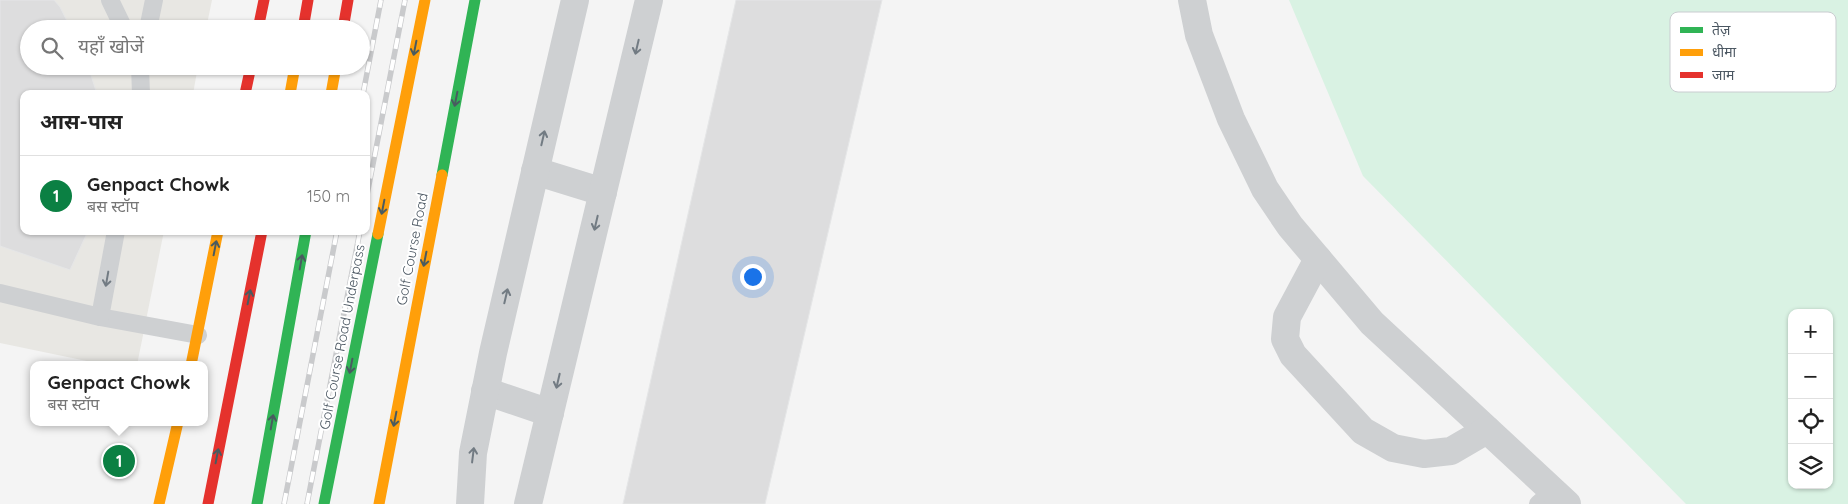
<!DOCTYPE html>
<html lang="hi">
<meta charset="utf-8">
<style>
body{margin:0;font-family:Quicksand,"Noto Sans Devanagari",sans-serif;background:#f2f2f2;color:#222}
.controls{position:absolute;right:15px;bottom:15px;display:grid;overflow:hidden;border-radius:10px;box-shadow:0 1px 4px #0004}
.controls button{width:45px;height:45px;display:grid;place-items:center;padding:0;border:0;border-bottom:1px solid #e0e0e0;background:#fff;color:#222;font:25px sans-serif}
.you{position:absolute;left:752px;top:276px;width:18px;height:18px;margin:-12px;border:4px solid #fff;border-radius:50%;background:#1a73e8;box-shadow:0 0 0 8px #1a73e833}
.badge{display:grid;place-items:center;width:32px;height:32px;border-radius:50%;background:#0b8043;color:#fff;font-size:16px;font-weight:700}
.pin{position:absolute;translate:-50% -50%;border:2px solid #fff;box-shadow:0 1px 5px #0006}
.popup{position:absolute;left:30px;top:361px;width:178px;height:65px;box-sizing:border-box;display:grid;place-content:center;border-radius:10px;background:#fff;filter:drop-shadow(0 1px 4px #0005);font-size:16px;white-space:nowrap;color:#767676}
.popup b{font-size:19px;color:#222}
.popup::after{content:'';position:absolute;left:50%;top:100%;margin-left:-10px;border:10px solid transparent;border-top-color:#fff}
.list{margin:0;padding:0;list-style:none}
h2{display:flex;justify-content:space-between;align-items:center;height:65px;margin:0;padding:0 20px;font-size:21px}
h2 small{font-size:16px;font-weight:400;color:#767676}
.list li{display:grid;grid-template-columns:32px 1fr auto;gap:15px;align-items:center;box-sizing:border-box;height:80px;padding:0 20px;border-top:1px solid #e0e0e0}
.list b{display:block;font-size:19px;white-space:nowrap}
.list p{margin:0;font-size:16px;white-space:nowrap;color:#767676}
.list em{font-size:16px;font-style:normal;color:#767676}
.icon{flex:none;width:28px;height:28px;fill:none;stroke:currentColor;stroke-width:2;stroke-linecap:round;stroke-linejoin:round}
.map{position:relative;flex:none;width:1848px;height:504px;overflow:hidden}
.search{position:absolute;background:#fff;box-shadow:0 1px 4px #0004;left:20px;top:20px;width:350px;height:55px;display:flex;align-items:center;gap:12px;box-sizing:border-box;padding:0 18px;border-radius:28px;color:#767676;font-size:19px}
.panel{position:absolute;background:#fff;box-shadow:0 1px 4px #0004;left:20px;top:90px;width:350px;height:145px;border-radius:10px}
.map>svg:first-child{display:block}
.commercial{fill:#e8e7e3}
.green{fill:#d9f2e3;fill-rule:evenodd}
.building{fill:#ddddde;stroke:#e5e6e7}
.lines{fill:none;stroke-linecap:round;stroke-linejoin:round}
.lane{stroke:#ced0d2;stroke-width:18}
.street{stroke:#ced0d2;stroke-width:28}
.fast{stroke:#30b455;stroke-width:11}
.slow{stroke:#ff9f0a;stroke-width:11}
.jam{stroke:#e5322d;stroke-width:11}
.rail-casing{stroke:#c9cacc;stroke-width:5.5}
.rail{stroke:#fff;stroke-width:4;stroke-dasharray:11;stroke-linecap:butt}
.oneway{stroke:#727b83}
.oneway2{stroke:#495b60}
.labels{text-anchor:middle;stroke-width:4;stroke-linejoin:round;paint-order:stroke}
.street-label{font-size:14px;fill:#4a5661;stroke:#fff}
.key{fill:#fff;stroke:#c9ccd0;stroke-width:1}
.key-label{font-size:14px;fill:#4a5661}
</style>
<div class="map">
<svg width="1848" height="504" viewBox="0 0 1848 504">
<rect width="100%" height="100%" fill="#f4f4f4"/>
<path class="commercial" d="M 0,0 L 212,0 L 206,29 L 29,29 L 29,66 L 198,66 L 193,94 L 24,94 L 24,231 L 164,231 L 137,365 L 106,365 L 0,343 Z"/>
<path class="green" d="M 1289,0 L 1848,0 L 1848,504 L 1686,504 L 1363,176 ZM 1792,313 L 1829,313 L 1829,485 L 1792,485 Z"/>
<g class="building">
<path d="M 0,0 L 54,0 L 60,7 L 71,29 L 29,29 L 29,66 L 88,66 L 97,94 L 24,94 L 24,231 L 88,231 L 70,270 L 0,246 Z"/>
<path d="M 736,0 L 882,0 L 765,504 L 623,504 Z"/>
</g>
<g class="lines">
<g class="lane">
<path d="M 110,0 L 124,29"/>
<path d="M 148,29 L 154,0"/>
<path d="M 140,66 L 141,94"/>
<path d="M 116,231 L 100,317 L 198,335"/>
<path d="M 0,293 L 100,317"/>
<path d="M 1538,504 L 1553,491"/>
</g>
<g class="street">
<path d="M 1192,0 L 1199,35 L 1231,119 L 1265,189 L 1290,226 L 1372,323 L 1567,504"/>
<path d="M 535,171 L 603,192"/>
<path d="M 1318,259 L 1287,317 L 1285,339 L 1293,355 L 1363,431 L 1393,448 L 1424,454 L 1451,451 L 1487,430"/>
<path d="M 485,391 L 550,413"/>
<path d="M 470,504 L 473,453 L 493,353 L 575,0"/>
<path d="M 528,504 L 649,0"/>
</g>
<g class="fast">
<path d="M 442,175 L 475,0"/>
<path d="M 257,504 L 306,231"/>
<path d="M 324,504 L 378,234"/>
</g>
<g class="slow">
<path d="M 290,94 L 295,66"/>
<path d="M 331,94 L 336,66"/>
<path d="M 378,234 L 425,0"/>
<path d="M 191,365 L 218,231"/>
<path d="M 159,504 L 178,422"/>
<path d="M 379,504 L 442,175"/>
</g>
<g class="jam">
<path d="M 258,29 L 264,0"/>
<path d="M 303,29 L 308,0"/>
<path d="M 343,29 L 348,0"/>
<path d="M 245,94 L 251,66"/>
<path d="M 208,504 L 262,231"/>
</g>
<defs>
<g id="rail">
<path d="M 363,94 L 381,0"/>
<path d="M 366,200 L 405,0"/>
<path d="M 284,504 L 337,231"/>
<path d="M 307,504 L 360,231"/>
</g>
</defs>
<use href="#rail" class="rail-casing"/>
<use href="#rail" class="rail"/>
</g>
<defs><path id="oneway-shaft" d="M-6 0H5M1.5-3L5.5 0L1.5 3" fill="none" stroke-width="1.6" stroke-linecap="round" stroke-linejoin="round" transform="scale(1.25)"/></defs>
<g class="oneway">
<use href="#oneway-shaft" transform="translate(637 47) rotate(103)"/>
<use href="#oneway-shaft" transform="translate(543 138) rotate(-77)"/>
<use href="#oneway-shaft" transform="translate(596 223) rotate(103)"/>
<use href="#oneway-shaft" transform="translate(107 279) rotate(100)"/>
<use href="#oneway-shaft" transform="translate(506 296) rotate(-77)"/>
<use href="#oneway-shaft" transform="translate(558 381) rotate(103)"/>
<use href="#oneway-shaft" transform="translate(473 455) rotate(-83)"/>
</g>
<g class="oneway2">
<use href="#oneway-shaft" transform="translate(415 48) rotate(101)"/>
<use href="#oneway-shaft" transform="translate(456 99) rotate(101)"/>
<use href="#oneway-shaft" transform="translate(383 207) rotate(101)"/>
<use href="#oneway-shaft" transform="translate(215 248) rotate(-79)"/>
<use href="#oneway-shaft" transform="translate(425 259) rotate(101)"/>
<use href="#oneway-shaft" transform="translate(301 262) rotate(-80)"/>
<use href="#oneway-shaft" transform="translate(249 297) rotate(-79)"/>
<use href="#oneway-shaft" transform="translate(351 366) rotate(101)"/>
<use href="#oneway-shaft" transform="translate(395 419) rotate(101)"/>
<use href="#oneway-shaft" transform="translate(272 422) rotate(-80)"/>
<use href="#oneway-shaft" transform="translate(217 456) rotate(-79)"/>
</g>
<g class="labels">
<g class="street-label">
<text transform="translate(412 249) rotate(-79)" y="5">Golf Course Road</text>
<text transform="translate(342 337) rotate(-79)" y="5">Golf Course Road Underpass</text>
</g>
</g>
<rect x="1670" y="12" width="166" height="80" rx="8" class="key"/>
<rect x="1680" y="27" width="23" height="6" fill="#30b455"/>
<rect x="1680" y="49" width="23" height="7" fill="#ff9f0a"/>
<rect x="1680" y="72" width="23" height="6" fill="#e5322d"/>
<g class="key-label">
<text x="1712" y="35">तेज़</text>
<text x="1712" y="57">धीमा</text>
<text x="1712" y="80">जाम</text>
</g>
</svg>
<div class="controls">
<button>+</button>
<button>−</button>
<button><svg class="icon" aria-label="locate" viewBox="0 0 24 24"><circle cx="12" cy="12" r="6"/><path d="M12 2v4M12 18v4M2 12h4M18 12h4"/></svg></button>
<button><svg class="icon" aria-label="layers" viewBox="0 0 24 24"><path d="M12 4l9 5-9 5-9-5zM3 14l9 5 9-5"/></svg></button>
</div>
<div class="you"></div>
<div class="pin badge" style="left:119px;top:461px">1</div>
<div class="popup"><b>Genpact Chowk</b>बस स्टॉप</div>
<div class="search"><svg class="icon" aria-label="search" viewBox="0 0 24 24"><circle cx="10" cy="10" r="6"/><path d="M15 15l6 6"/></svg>यहाँ खोजें</div>
<section class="panel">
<h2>आस-पास<small></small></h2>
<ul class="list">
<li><span class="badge">1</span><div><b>Genpact Chowk</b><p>बस स्टॉप</p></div><em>150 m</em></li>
</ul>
</section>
</div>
